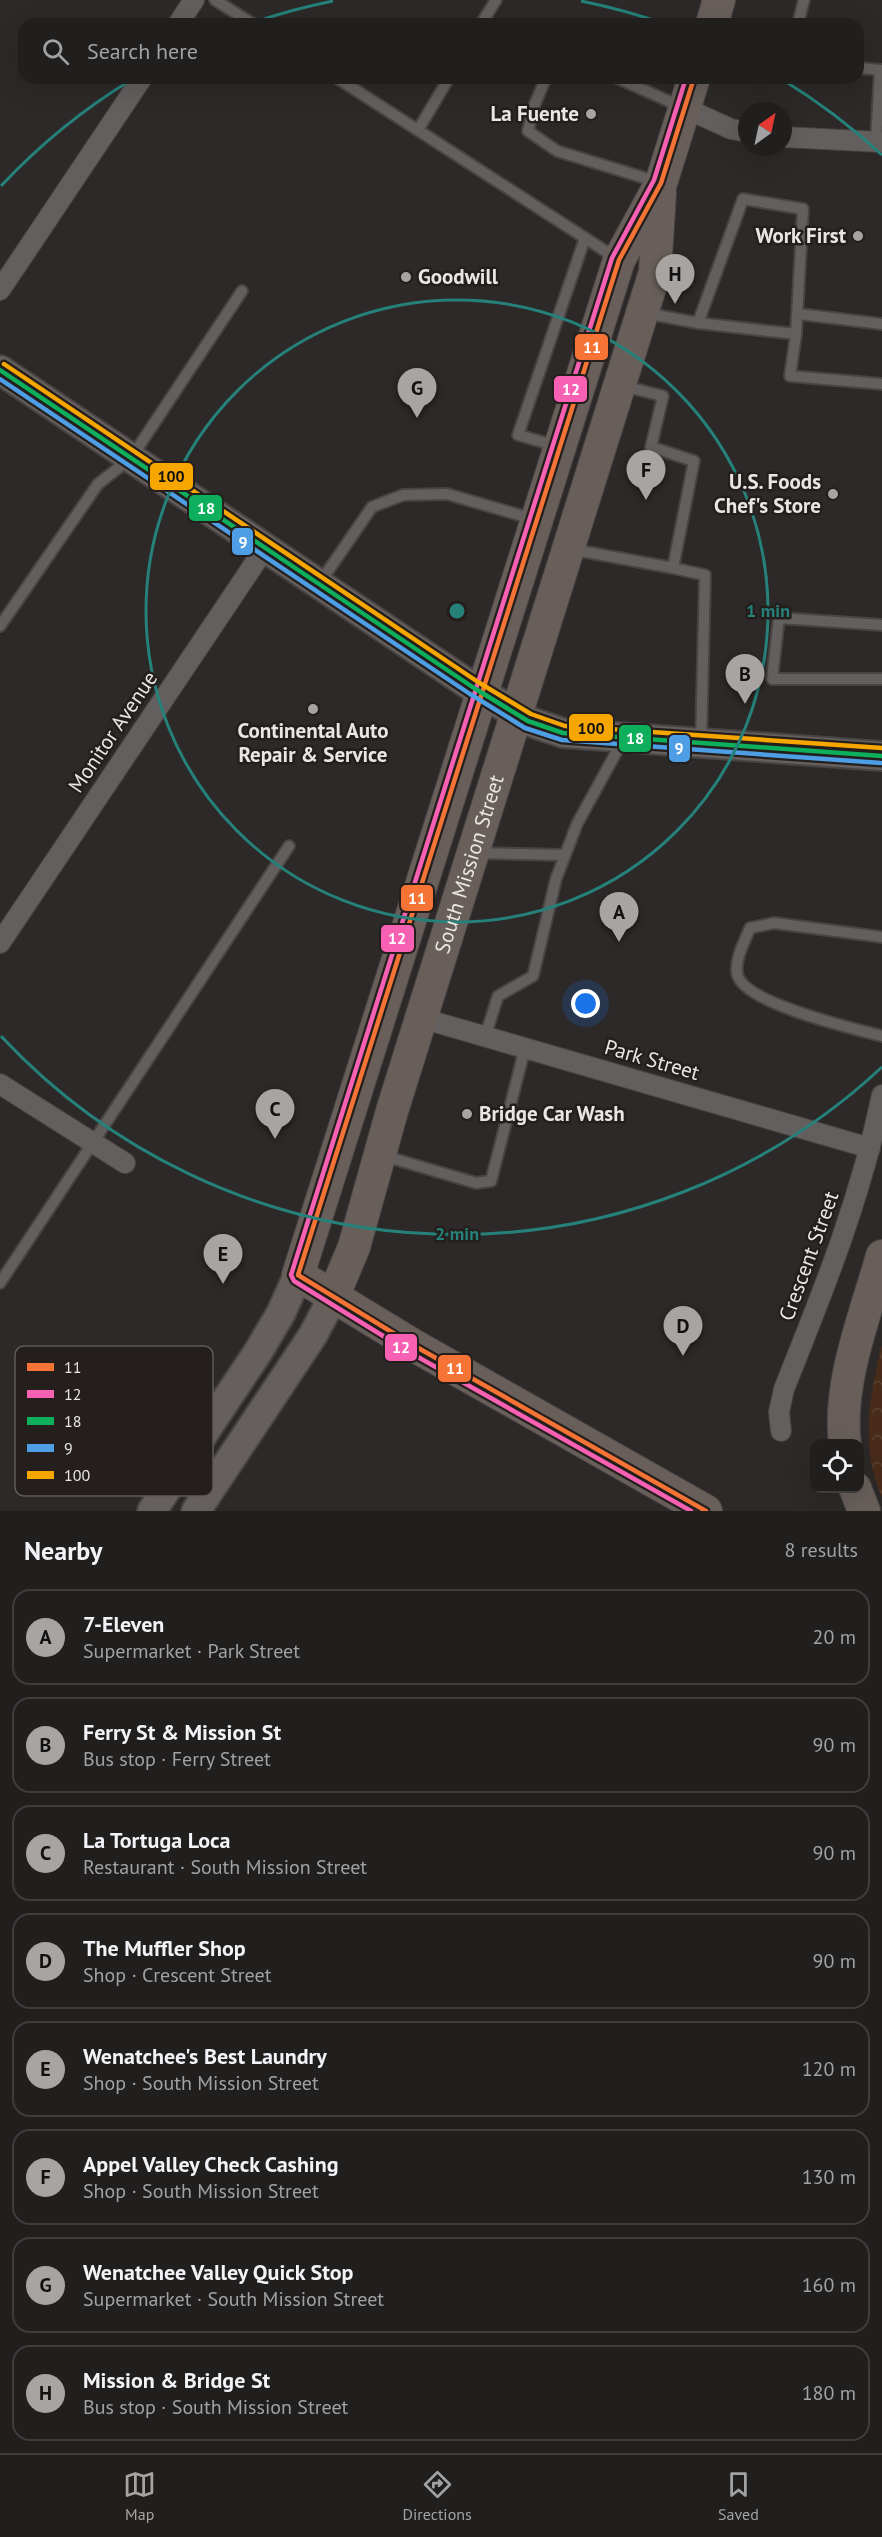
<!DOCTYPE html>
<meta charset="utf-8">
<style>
body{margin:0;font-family:"PT Sans",sans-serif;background:#292727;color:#f1f3f6}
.controls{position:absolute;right:18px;bottom:18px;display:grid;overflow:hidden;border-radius:12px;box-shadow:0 6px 24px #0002}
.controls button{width:54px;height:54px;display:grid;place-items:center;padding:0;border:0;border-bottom:2px solid #3e3d3c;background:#211f1e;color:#f1f3f6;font:30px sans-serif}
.compass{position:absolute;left:738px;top:102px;width:54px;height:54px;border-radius:50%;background:#211f1e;box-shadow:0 6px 24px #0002;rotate:33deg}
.you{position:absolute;left:586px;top:1004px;width:21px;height:21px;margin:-15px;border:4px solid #fff;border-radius:50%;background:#1a73e8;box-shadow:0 0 0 9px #1a73e833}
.badge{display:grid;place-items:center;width:39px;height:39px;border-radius:50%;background:#a8a4a2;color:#111;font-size:20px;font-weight:700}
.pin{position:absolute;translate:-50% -50px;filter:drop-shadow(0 2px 3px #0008)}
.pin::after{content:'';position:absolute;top:32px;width:21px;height:18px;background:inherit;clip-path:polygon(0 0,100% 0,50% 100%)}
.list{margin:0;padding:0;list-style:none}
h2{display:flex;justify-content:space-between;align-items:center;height:78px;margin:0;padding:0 24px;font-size:26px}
h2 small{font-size:20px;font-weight:400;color:#a2a2a4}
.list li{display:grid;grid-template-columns:39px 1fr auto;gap:18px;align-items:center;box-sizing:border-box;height:96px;margin:0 12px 12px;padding:0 12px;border:2px solid #3e3d3c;border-radius:18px}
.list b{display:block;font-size:22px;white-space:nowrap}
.list p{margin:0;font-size:20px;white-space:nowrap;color:#a2a2a4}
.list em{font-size:20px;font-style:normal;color:#a2a2a4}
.icon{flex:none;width:33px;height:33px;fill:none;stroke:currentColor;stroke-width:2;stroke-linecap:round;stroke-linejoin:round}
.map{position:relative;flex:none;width:882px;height:1511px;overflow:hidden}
.search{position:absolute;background:#211f1e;box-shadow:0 6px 24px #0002;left:18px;right:18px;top:18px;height:66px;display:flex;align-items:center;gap:15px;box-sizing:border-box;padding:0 21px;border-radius:18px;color:#a2a2a4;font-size:22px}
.sheet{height:942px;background:#211f1e}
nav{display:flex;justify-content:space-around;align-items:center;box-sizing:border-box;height:84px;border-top:2px solid #3e3d3c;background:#211f1e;font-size:16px;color:#a2a2a4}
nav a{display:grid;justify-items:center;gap:3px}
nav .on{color:#a8a4a2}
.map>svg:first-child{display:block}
.park{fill:url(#park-crowns)}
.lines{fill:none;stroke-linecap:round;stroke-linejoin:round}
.service-casing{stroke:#484443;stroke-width:14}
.minor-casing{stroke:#484443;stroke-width:22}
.secondary-casing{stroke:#484443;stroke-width:32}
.primary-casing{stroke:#484443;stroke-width:34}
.service{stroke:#625f5e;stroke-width:10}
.minor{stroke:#625f5e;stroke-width:20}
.secondary{stroke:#655f5d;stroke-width:28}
.primary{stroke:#685f5b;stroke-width:32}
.bus-1-casing{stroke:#241f1c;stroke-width:9}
.bus-2-casing{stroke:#241f1c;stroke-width:9}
.bus-3-casing{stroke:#241f1c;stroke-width:9}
.bus-4-casing{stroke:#241f1c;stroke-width:9}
.bus-5-casing{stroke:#241f1c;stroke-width:9}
.bus-1{stroke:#f57335;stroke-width:4.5}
.bus-2{stroke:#f860b3;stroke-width:4.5}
.bus-3{stroke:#0daf5c;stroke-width:4.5}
.bus-4{stroke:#4d9ee5;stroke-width:4.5}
.bus-5{stroke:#f7a600;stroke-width:4.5}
.ring{fill:none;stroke:#25817a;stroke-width:3}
.poi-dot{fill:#a8a4a2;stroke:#241f1c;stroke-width:2}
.labels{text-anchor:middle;stroke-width:5;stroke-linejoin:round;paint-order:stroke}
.poi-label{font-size:21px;font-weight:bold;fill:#eae6e4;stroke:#241f1c;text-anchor:end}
.street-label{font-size:21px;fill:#eae6e4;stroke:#241f1c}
.key{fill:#241f1c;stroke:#5f5b58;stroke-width:1.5}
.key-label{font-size:16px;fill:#eae6e4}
.centre{fill:#25817a;stroke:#241f1c;stroke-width:3}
.ring-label{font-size:18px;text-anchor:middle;font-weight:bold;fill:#25817a;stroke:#241f1c;stroke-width:5;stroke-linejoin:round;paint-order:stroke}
.line-badge{stroke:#241f1c;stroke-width:2}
.badge-label{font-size:16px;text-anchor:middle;font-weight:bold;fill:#fff}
.pale-badge-label{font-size:16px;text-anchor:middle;font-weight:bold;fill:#111}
</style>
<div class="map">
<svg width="882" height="1511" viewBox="0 0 882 1511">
<defs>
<pattern id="park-crowns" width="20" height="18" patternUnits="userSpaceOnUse" patternTransform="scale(1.5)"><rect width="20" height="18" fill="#492b1a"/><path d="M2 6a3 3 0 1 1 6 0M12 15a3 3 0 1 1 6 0" fill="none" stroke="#5b4030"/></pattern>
</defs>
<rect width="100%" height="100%" fill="#2c2928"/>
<path class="park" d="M 882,1344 L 882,1497 C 859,1448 870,1394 882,1344 Z"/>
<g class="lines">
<defs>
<g id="service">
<path d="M 215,0 L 253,24"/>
<path d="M 481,24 L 496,0"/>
<path d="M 798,24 L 804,0"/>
<path d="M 858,68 L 882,70"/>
<path d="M 337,78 L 616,258"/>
<path d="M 546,78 L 534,106 L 528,131 L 557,151 L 658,182"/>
<path d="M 617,78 L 682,107"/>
<path d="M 418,130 L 449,78"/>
<path d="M 876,142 L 880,70"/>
<path d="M 743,199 L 803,209 L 796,334 L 698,323 Z"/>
<path d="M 645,313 L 698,323"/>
<path d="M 799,314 L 882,324"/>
<path d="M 796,334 L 790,376 L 882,384"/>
<path d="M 557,446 L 518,435 L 585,238"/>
<path d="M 570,549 L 673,568 L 694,461 L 651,447 L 663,396 L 623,386"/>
<path d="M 673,568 L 705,575 L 701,743"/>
<path d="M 319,584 L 372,507 L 403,495 L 447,494 L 533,519"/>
<path d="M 882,625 L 779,618 L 772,679 L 882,679"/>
<path d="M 0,626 L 98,484 L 131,458 L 242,291"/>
<path d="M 475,853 L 565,855"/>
<path d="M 882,937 L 774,923 L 750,928 C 745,941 735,958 737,973 C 741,1003 855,1029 882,1036"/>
<path d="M 485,1037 L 498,996 L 533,976 L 556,879 L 577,824 L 623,740"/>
<path d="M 381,1155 L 476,1183 L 491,1181 L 525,1048"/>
<path d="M 0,1283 L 289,846"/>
</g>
<g id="minor">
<path d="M 178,24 L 194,0"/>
<path d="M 685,108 L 731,129 L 747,132"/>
<path d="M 783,137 L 882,142"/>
<path d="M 0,290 L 142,78"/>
<path d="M 0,943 L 265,548"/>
<path d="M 421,1018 L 870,1148"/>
<path d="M 0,1084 L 125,1163"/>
<path d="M 781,1431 L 779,1412 L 784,1389 C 824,1289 860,1201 882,1095"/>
</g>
<g id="secondary">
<path d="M 0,370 L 474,688 L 528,721 L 563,733 L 882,756"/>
<path d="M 152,1511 L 258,1352 L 281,1313 L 298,1275"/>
<path d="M 196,1511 L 313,1335 L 333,1297"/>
</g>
<g id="primary">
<path d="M 712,24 L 719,0"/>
<path d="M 694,78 L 661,183 L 619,260 L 298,1275 L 413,1345 L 706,1511"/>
<path id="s1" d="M 333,1297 L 354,1247 L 392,1111 L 655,272 L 660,193"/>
<path d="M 845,1444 C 837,1384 866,1313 882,1256"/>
<path d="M 855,1488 L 864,1511"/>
</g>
</defs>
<use href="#service" class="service-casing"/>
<use href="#minor" class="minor-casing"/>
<use href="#secondary" class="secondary-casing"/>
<use href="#primary" class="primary-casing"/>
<use href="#service" class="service"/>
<use href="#minor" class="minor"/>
<use href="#secondary" class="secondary"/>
<use href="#primary" class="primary"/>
<defs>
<path id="bus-1" d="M 694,78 L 661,183 L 619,260 L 298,1275 L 413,1345 L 706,1511"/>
<path id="bus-2" d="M 686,78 L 654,180 L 612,258 L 291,1275 L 294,1281 L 409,1352 L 691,1511"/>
<path id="bus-3" d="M 0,370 L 474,688 L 528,721 L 563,733 L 882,756"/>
<path id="bus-4" d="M 0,379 L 470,694 L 525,728 L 562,740 L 881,763"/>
<path id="bus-5" d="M 4,364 L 478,682 L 531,714 L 565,726 L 882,748"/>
</defs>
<use href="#bus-1" class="bus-1-casing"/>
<use href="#bus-2" class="bus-2-casing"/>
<use href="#bus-3" class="bus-3-casing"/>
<use href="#bus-4" class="bus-4-casing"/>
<use href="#bus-5" class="bus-5-casing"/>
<use href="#bus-1" class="bus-1"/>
<use href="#bus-2" class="bus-2"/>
<use href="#bus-3" class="bus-3"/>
<use href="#bus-4" class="bus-4"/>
<use href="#bus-5" class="bus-5"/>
</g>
<g class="ring">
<circle cx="457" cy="611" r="311"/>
<path d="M882 1067A623 623 0 0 1 1 1036M1 186A623 623 0 0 1 131 80M249 24A623 623 0 0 1 333 1M581 1A623 623 0 0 1 665 24M783 80A623 623 0 0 1 882 155"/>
</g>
<g class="poi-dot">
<circle cx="591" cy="114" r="6"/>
<circle cx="858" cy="236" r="6"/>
<circle cx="406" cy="277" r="6"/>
<circle cx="833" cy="494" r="6"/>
<circle cx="313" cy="709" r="6"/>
<circle cx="467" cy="1114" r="6"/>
</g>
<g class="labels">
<g class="poi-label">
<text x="579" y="121">La Fuente</text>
<text x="846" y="243">Work First</text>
<text x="418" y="284" text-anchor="start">Goodwill</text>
<text x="821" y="489">U.S. Foods<tspan x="821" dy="24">Chef's Store</tspan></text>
<text x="313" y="738" text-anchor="middle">Continental Auto<tspan x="313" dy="24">Repair &amp; Service</tspan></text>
<text x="479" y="1121" text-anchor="start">Bridge Car Wash</text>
</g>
<g class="street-label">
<text transform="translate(113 732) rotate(-56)" y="7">Monitor Avenue</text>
<text dy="7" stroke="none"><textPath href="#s1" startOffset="454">South Mission Street</textPath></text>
<text transform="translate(652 1060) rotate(16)" y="7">Park Street</text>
<text transform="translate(809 1256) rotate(-70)" y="7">Crescent Street</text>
</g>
</g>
<rect x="15" y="1346" width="198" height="150" rx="9" class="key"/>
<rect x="27" y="1363" width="27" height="8" fill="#f57335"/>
<rect x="27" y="1390" width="27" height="8" fill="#f860b3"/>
<rect x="27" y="1417" width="27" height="8" fill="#0daf5c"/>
<rect x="27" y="1444" width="27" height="8" fill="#4d9ee5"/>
<rect x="27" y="1471" width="27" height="8" fill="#f7a600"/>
<g class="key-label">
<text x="64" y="1373">11</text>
<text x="64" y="1400">12</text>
<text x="64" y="1427">18</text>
<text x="64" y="1454">9</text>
<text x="64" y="1481">100</text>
</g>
<circle cx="457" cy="611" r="9" class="centre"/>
<g class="ring-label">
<text x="768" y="617">1 min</text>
<text x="457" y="1240">2 min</text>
</g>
<g class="line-badge">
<rect x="574" y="333" width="35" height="28" rx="6" fill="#f57335"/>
<rect x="553" y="375" width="35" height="28" rx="6" fill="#f860b3"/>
<rect x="149" y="462" width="45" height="29" rx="6" fill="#f7a600"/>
<rect x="188" y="494" width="35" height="28" rx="6" fill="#0daf5c"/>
<rect x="231" y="527" width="23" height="29" rx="6" fill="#4d9ee5"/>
<rect x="568" y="713" width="46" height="29" rx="6" fill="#f7a600"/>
<rect x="618" y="724" width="34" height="29" rx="6" fill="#0daf5c"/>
<rect x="668" y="734" width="23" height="29" rx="6" fill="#4d9ee5"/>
<rect x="400" y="884" width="34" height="28" rx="6" fill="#f57335"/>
<rect x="380" y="924" width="35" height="29" rx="6" fill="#f860b3"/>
<rect x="384" y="1333" width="34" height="29" rx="6" fill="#f860b3"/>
<rect x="437" y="1354" width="35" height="29" rx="6" fill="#f57335"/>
</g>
<g class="badge-label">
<text x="592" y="353">11</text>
<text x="571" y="395">12</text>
<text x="206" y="514">18</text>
<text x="243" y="548">9</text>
<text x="635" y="744">18</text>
<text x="679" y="754">9</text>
<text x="417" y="904">11</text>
<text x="397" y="944">12</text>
<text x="401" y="1353">12</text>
<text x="455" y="1374">11</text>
</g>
<g class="pale-badge-label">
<text x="171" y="482">100</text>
<text x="591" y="734">100</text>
</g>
</svg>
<div class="controls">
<button><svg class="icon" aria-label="locate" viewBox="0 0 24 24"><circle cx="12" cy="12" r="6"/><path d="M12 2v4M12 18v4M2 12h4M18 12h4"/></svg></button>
</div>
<svg class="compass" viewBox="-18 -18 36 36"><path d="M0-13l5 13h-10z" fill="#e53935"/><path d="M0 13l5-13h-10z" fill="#a2a2a4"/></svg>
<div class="you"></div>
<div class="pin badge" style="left:619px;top:942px">A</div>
<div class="pin badge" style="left:745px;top:704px">B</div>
<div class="pin badge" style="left:275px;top:1139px">C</div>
<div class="pin badge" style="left:683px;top:1356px">D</div>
<div class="pin badge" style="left:223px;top:1284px">E</div>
<div class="pin badge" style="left:646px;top:500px">F</div>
<div class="pin badge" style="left:417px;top:418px">G</div>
<div class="pin badge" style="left:675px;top:304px">H</div>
<div class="search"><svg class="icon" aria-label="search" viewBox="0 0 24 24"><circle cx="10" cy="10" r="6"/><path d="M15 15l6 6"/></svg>Search here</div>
</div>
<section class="sheet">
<h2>Nearby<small>8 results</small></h2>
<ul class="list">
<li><span class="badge">A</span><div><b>7-Eleven</b><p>Supermarket · Park Street</p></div><em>20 m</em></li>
<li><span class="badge">B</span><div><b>Ferry St &amp; Mission St</b><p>Bus stop · Ferry Street</p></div><em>90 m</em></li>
<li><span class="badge">C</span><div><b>La Tortuga Loca</b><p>Restaurant · South Mission Street</p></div><em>90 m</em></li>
<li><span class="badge">D</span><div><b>The Muffler Shop</b><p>Shop · Crescent Street</p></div><em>90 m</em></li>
<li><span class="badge">E</span><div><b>Wenatchee's Best Laundry</b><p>Shop · South Mission Street</p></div><em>120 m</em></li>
<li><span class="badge">F</span><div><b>Appel Valley Check Cashing</b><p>Shop · South Mission Street</p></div><em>130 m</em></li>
<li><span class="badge">G</span><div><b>Wenatchee Valley Quick Stop</b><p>Supermarket · South Mission Street</p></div><em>160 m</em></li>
<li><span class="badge">H</span><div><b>Mission &amp; Bridge St</b><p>Bus stop · South Mission Street</p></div><em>180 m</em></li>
</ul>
</section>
<nav>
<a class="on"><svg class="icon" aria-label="map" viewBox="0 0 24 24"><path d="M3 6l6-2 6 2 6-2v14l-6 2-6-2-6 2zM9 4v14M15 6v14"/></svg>Map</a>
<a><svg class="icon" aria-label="directions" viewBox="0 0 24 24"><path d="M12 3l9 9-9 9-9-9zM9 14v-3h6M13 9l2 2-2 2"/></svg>Directions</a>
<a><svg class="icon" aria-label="saved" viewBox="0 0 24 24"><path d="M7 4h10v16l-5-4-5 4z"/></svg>Saved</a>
</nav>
